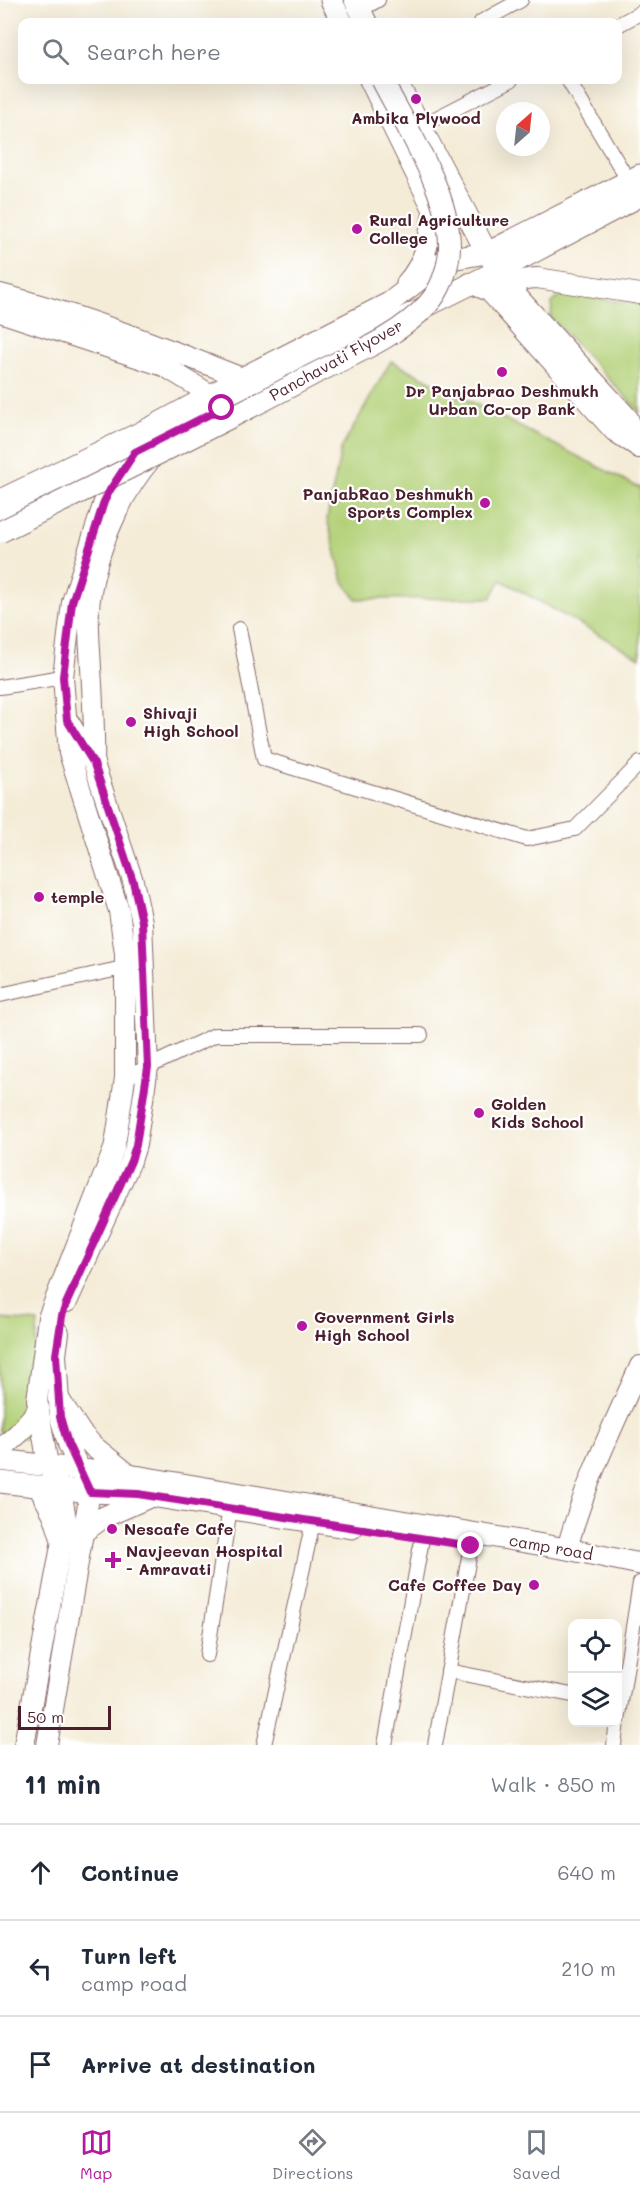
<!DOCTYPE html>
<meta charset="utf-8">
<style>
body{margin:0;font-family:Mali,sans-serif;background:#f2f2f3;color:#1f2937}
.controls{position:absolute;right:18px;bottom:18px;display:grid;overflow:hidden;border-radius:12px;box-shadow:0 6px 24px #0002}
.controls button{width:54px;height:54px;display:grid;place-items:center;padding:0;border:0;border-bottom:2px solid #e0e1e3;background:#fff;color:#1f2937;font:30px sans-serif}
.compass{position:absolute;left:496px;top:102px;width:54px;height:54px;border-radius:50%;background:#fff;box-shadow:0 6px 24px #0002;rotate:27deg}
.scale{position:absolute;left:18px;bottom:15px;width:93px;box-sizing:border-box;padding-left:6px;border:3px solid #4a1f2b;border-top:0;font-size:16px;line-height:21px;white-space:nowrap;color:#4a1f2b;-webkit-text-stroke:4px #fff;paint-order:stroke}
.stop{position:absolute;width:18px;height:18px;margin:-14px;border:4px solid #b5179e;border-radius:50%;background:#fff}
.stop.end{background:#b5179e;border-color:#fff;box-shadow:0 2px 6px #0008}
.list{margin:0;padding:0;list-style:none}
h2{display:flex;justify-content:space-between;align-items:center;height:78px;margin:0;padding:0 24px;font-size:26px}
h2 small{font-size:20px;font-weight:400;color:#747a83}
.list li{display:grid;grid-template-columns:39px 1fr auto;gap:18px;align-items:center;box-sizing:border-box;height:96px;padding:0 24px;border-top:2px solid #e0e1e3}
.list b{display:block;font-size:22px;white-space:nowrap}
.list p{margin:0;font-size:20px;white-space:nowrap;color:#747a83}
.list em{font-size:20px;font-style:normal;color:#747a83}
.icon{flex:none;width:33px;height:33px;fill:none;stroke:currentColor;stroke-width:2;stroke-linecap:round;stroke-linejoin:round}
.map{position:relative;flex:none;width:640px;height:1745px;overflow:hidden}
.search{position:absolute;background:#fff;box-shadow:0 6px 24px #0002;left:18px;right:18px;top:18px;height:66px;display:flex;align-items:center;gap:15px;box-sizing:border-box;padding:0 21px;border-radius:12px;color:#747a83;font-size:22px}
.sheet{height:366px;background:#fff}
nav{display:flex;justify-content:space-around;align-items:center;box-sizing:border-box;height:84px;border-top:2px solid #e0e1e3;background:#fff;font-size:16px;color:#747a83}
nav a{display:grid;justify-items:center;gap:3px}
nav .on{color:#b5179e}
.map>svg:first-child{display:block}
.green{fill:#b2d077;stroke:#7e7851;stroke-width:1.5}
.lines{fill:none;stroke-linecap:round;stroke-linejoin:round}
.street-casing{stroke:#866767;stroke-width:16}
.secondary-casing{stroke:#866767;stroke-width:22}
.primary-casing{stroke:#866767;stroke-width:23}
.street{stroke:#fff;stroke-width:14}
.secondary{stroke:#fff;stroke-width:20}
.primary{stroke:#fff;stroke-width:21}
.primary-bridge-casing{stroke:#866767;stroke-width:23;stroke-linecap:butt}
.primary-bridge{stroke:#fff;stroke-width:21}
.route{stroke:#b5179e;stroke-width:8}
.poi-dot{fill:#b5179e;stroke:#fff;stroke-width:2}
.labels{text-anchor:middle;stroke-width:4.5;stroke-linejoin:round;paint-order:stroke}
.poi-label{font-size:16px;font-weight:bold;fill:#4a1f2b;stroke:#fff;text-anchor:start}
.street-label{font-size:16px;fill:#4a1f2b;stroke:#fff}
</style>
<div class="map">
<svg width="640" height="1745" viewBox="0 0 640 1745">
<rect width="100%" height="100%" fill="#fff"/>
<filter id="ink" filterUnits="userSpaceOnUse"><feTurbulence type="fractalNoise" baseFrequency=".0167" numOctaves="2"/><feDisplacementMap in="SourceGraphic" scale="12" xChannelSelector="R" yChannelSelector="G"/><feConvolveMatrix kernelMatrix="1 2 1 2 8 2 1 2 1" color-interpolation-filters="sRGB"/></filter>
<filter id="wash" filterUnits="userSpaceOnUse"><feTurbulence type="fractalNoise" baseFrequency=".008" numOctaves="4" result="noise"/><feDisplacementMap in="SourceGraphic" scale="24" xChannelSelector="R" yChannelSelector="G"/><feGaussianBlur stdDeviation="1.35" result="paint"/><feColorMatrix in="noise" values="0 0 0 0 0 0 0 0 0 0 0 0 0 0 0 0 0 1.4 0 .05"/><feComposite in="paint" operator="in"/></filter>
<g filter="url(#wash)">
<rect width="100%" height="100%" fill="#f4ecd7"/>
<g class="green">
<path d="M 562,294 L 640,304 L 640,412 L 551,318 L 552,303 Z"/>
<path d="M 391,361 L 640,488 L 640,658 L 501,580 L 491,598 L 356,599 L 343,581 L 327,519 L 341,449 Z"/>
<path d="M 0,1319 L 38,1322 L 28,1438 L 0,1436 Z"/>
</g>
</g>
<g filter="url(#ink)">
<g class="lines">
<defs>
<g id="street">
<path d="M 360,10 L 378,0"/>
<path d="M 481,22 L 521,0"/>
<path d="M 618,25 L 640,13"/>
<path d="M 568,80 L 628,180"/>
<path d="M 421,126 L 511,80"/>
<path d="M 239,629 L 264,759 L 527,839 L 575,829 L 640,763"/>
<path d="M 0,687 L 63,677"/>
<path d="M 0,995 L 123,968"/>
<path d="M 125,1078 L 215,1035 L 421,1035"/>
<path d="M 207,1655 L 230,1508"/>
<path d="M 448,1671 L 572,1695"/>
<path d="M 618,1721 L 640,1583"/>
<path d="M 264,1745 L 313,1522"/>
<path d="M 385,1745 L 422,1539"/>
<path d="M 435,1745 L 471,1546"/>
<path d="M 614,1745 L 617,1722"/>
</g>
<g id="secondary">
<path d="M 498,270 L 507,285 L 628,418 L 639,448"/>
<path d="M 470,283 L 489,291 L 614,431 L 640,448"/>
<path d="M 499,288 C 509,284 527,278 537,278 L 640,294"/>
<path d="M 0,294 C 82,315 163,347 242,378 L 250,385"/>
<path d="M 0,312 L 164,366 L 211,395 L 220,406"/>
<path d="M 94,764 C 95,732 93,700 91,668 C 90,648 88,628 89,608 C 93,559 119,495 152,458"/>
<path d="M 67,1302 L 131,1161 L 136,1145 L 148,1067 L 142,922 L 133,881 L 94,764 L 69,722"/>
<path d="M 567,1549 C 584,1485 613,1426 640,1366"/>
<path d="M 24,1745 L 66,1519 L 61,1490 L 48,1465 L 37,1400 L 48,1318 L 114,1149 L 117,1132 L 125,1078 L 125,954 L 119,911 L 69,753 L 63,677 L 72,602 L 104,502 L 125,467"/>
<path d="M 47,1745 L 90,1492 L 68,1444 L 60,1417 L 56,1355 L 59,1333"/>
</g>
<g id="primary">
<path d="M 331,0 L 342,22"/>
<path d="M 355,0 L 366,22"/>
<path d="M 370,80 L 434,210 L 439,232"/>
<path d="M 396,80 L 487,253 L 495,264"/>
<path d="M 407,283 C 425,263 429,241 433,215"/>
<path d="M 0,500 L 152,427 L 242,378 L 389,303 L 445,260 L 487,253 L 640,175"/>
<path d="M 0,519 L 507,266 L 640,196"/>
<path d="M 58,1398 L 81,1433 L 94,1447 L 130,1476"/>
<path d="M 0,1450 L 19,1433 L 39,1409"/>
<path d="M 0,1460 L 141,1477 L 567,1549 L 640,1564"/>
<path d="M 0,1482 L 90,1492 L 138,1494 L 352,1528"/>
<path d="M 39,1487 L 54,1515 L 62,1540"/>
<path d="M 83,1532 L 104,1517 L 147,1498"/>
</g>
</defs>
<use href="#street" class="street-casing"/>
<use href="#secondary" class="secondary-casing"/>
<use href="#primary" class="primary-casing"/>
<use href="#street" class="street"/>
<use href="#secondary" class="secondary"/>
<use href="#primary" class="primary"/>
<defs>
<path id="primary-bridge" d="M 0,532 C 104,480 210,430 312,375 C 351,355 398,337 428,304 C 440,291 447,272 449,255 C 455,201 406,127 382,80"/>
</defs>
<use href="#primary-bridge" class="primary-bridge-casing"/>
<use href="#primary-bridge" class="primary-bridge"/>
</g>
</g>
<g class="lines" filter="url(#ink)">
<path class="route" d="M 222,408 L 135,452 L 110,490 L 104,502 L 72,602 L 63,677 L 67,720 L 94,764 L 133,881 L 142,922 L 148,1067 L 136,1145 L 131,1161 L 66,1304 L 62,1316 L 56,1355 L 60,1417 L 68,1444 L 90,1492 L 138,1494 L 471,1546"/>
</g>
<g class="poi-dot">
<circle cx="416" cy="99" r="6"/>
<circle cx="357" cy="229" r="6"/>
<circle cx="502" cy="372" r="6"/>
<circle cx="485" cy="503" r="6"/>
<circle cx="131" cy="722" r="6"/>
<circle cx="39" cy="897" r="6"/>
<circle cx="479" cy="1113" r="6"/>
<circle cx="302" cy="1326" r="6"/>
<circle cx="112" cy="1529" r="6"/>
<path d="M110 1551h6v6h6v6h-6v6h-6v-6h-6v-6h6z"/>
<circle cx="534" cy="1585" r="6"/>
</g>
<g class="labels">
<g class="poi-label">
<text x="416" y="124" text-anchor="middle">Ambika Plywood</text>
<text x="369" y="226">Rural Agriculture<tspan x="369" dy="18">College</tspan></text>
<text x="502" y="397" text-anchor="middle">Dr Panjabrao Deshmukh<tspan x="502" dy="18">Urban Co-op Bank</tspan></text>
<text x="473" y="500" text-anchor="end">PanjabRao Deshmukh<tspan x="473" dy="18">Sports Complex</tspan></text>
<text x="143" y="719">Shivaji<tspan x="143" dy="18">High School</tspan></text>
<text x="51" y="903">temple</text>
<text x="491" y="1110">Golden<tspan x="491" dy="18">Kids School</tspan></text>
<text x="314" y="1323">Government Girls<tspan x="314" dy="18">High School</tspan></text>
<text x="124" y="1535">Nescafe Cafe</text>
<text x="126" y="1557">Navjeevan Hospital<tspan x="126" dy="18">- Amravati</tspan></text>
<text x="522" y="1591" text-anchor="end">Cafe Coffee Day</text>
</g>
<g class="street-label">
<text transform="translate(336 360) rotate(-29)" y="6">Panchavati Flyover</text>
<text transform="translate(551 1547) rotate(10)" y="6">camp road</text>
</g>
</g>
</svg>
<div class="controls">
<button><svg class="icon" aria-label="locate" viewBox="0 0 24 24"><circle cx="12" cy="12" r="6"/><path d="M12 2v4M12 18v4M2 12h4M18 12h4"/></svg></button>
<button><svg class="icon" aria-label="layers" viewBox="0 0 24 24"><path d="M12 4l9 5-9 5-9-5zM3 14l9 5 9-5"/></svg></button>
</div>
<svg class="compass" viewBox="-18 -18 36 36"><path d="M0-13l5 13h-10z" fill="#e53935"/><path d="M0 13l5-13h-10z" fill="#747a83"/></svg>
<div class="scale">50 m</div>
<div class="stop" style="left:222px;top:408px"></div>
<div class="stop end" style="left:471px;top:1546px"></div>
<div class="search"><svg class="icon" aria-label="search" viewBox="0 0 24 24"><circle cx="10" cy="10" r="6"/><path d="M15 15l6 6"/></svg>Search here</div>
</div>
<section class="sheet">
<h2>11 min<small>Walk · 850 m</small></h2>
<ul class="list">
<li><svg class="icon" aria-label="ahead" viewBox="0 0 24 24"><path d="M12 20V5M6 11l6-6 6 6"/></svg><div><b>Continue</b></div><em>640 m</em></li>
<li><svg class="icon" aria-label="left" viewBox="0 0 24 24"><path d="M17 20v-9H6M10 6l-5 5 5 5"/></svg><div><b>Turn left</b><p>camp road</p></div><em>210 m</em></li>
<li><svg class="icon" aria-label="arrive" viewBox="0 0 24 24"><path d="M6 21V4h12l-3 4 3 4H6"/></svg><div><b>Arrive at destination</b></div></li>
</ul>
</section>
<nav>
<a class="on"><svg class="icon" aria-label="map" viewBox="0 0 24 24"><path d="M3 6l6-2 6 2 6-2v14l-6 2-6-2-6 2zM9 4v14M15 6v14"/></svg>Map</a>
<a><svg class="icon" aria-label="directions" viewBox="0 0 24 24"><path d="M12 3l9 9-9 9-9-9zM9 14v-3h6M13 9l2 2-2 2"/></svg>Directions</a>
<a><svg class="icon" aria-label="saved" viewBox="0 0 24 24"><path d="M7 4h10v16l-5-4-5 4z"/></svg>Saved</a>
</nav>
